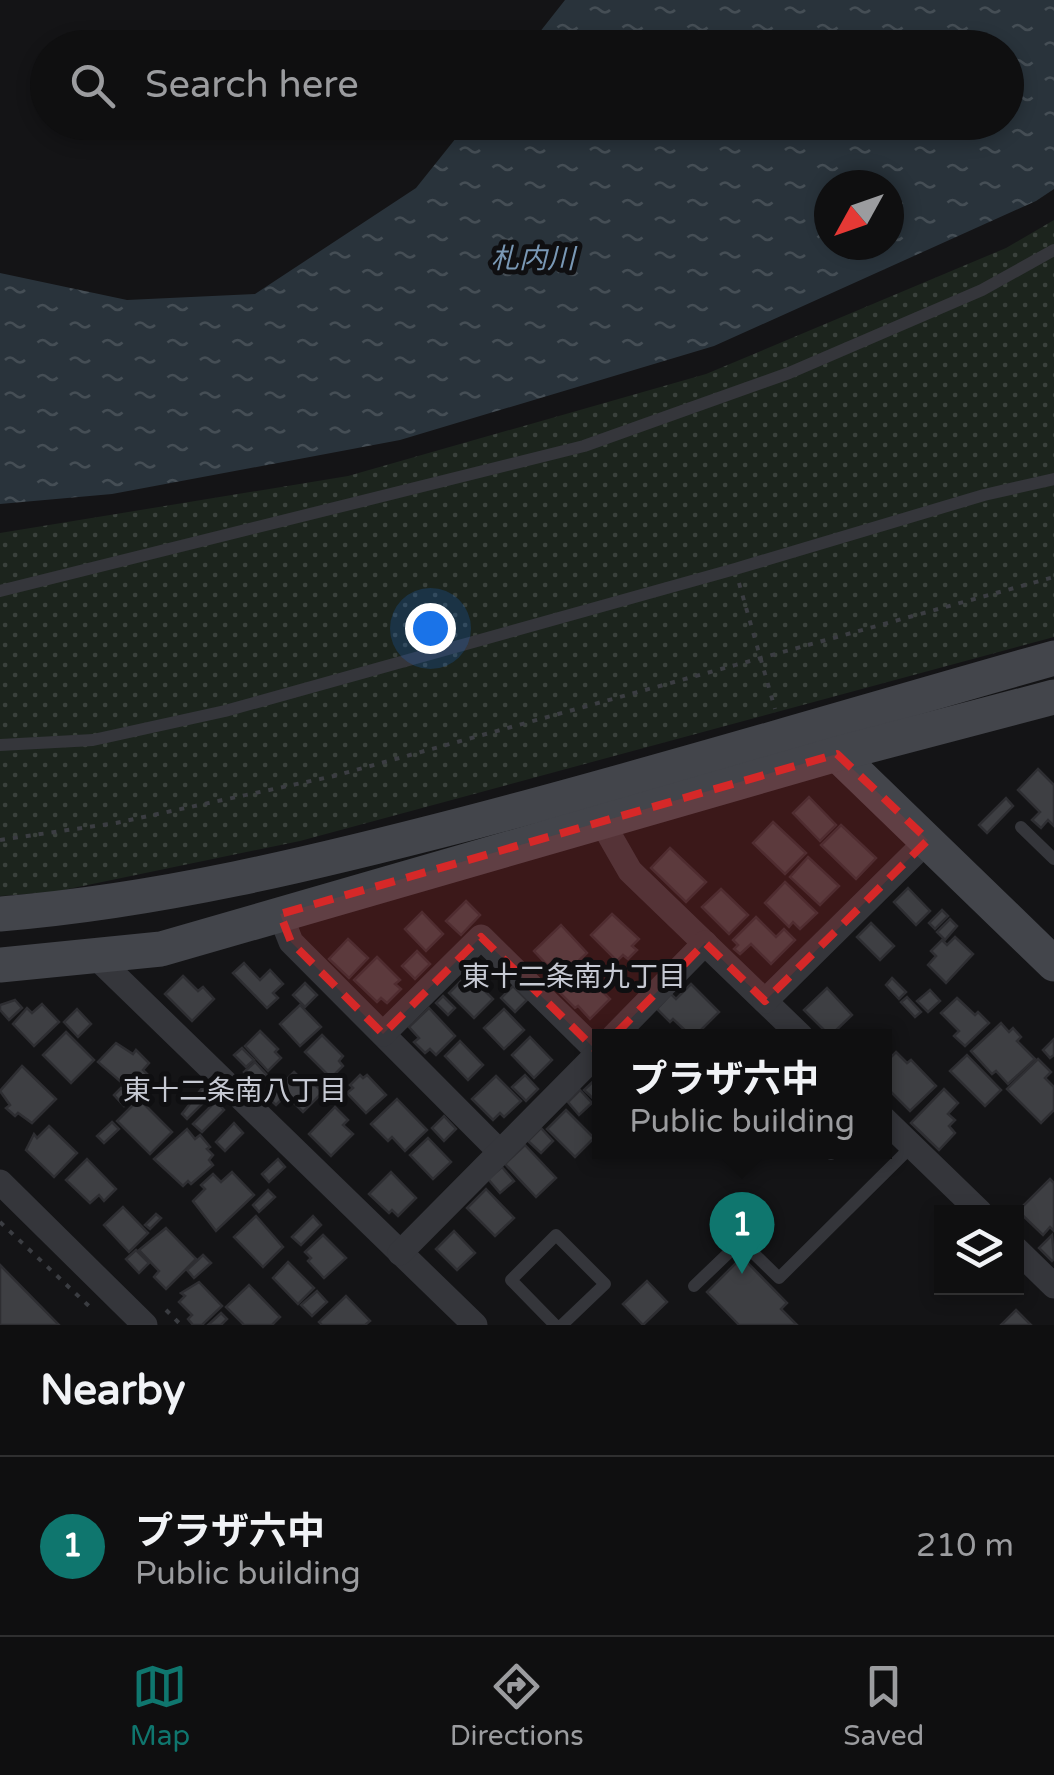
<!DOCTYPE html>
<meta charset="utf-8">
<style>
body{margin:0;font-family:"Varela Round","Noto Sans JP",sans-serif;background:#181819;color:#f1f3f6}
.controls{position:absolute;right:30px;bottom:30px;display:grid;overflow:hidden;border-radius:0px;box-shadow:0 5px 15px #0003}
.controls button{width:90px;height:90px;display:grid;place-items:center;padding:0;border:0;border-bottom:2px solid #2f2f30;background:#0f0f10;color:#f1f3f6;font:50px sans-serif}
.compass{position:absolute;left:814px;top:170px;width:90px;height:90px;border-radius:50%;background:#0f0f10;box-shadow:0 5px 15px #0003;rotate:230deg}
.you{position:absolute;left:430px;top:628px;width:35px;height:35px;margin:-25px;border:8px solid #fff;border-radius:50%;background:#1a73e8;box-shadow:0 0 0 15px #1a73e833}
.badge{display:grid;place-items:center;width:65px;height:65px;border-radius:50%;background:#0f766e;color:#fff;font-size:32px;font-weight:700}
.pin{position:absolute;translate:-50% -82px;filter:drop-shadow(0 2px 5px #0008)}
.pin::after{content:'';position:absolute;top:52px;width:35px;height:30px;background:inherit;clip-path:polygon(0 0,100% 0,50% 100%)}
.popup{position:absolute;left:592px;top:1029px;width:300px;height:130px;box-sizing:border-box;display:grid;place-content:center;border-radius:0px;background:#0f0f10;filter:drop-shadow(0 2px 8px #0005);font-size:32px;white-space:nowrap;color:#9b9c9f}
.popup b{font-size:38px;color:#f1f3f6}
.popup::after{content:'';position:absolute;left:50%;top:100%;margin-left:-20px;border:20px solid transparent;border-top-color:#0f0f10}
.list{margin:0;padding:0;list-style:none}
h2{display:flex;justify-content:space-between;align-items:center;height:130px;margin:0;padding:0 40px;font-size:42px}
h2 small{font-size:32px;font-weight:400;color:#9b9c9f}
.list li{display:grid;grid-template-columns:65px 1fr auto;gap:30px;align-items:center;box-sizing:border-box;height:180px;padding:0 40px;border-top:2px solid #2f2f30}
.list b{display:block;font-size:38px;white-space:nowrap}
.list p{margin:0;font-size:32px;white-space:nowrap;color:#9b9c9f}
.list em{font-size:32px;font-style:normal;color:#9b9c9f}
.icon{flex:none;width:55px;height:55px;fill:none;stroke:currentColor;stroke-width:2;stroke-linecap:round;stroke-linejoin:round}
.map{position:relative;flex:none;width:1054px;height:1325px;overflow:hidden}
.search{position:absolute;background:#0f0f10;box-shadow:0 5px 15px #0003;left:30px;right:30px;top:30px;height:110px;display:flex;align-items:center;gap:25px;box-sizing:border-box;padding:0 35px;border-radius:55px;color:#9b9c9f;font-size:38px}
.sheet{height:310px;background:#0f0f10}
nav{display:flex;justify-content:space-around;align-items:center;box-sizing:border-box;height:140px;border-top:2px solid #2f2f30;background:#0f0f10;font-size:28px;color:#9b9c9f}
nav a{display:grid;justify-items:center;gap:5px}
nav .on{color:#0f766e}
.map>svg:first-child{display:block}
.park{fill:url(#park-dots)}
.water{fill:url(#water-ripples);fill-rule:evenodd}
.building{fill:#3e3f43;stroke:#2e2e32;stroke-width:2.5}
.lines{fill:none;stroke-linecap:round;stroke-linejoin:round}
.path{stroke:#3b3d42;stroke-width:4;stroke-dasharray:5 8;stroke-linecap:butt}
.lane{stroke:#35363b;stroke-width:12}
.street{stroke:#35363b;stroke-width:25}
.secondary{stroke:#43454b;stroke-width:35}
.marked{fill:#d62828;fill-opacity:0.2;stroke:#d62828;stroke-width:8;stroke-dasharray:20 12;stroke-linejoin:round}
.labels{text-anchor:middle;stroke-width:10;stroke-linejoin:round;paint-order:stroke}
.water-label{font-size:28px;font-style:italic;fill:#7998b5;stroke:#0f0f11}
.neighbourhood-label{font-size:28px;fill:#c6c9d3;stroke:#0f0f11}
</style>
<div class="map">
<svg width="1054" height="1325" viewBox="0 0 1054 1325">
<defs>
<pattern id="park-dots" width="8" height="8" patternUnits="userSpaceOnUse" patternTransform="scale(2.5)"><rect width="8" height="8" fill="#1c241d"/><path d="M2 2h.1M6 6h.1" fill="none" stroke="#3a413c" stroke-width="1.8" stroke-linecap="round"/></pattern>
<pattern id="water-ripples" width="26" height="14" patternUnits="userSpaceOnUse" patternTransform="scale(2.5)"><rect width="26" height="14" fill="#29333b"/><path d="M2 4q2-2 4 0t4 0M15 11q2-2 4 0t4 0" fill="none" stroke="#454e55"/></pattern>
</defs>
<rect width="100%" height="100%" fill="#141416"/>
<path class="park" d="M 1054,220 L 1054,637 L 300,841 L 54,892 L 0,896 L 0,533 L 348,476 L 706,374 L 1006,248 Z"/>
<path class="water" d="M 565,0 L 1054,0 L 1054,189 L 1036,201 L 714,346 L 400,440 L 112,494 L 0,504 L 0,273 L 127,300 L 255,294 L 416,188 L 468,123 L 1006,122 L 1006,48 L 528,47 ZM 829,185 L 889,185 L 889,245 L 829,245 Z"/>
<g class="building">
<path d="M 1038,769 L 1054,785 L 1054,826 L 1048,820 L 1041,828 L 1032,820 L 1040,812 L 1018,790 Z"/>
<path d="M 809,797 L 836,825 L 820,841 L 793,813 Z"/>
<path d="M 1006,798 L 1013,806 L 987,833 L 979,825 Z"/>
<path d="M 773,822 L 806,853 L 785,874 L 753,843 Z"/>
<path d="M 841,825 L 876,858 L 856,879 L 821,845 Z"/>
<path d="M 670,848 L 706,882 L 686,902 L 651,868 Z"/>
<path d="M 808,857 L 839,886 L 820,905 L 790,877 Z"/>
<path d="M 785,882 L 817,913 L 800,929 L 793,922 L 789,927 L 765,903 Z"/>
<path d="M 908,888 L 930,911 L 916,925 L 894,902 Z"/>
<path d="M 721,889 L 748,915 L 729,934 L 702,907 Z"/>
<path d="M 466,901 L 480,915 L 461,935 L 446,921 Z"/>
<path d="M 942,910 L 948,916 L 935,929 L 929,923 Z"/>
<path d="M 422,912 L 443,934 L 426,951 L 405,929 Z"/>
<path d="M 612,914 L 639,939 L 632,946 L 637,950 L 628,959 L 623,955 L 617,961 L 591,935 Z"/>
<path d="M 756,917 L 776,937 L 784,929 L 795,940 L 771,964 L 751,944 L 740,954 L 734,949 L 738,945 L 733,940 Z"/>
<path d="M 950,919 L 957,926 L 945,940 L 937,932 Z"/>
<path d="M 871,923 L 894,946 L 880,960 L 857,937 Z"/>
<path d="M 561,925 L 587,953 L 565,974 L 553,961 L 548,966 L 534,951 Z"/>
<path d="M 955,937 L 973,954 L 946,983 L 928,965 L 936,956 L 931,951 L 942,940 L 947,945 Z"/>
<path d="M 348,939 L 368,958 L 349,978 L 329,959 Z"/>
<path d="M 417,951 L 430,964 L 415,979 L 402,966 Z"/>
<path d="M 377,957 L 400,980 L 395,984 L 401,989 L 387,1003 L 381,998 L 377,1002 L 354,980 Z"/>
<path d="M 244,963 L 260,980 L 270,970 L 283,984 L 273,993 L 278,998 L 267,1008 L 233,973 Z"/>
<path d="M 574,970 L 593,989 L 597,986 L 610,999 L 590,1019 L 578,1006 L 575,1008 L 555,988 Z"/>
<path d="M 468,974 L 493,999 L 474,1018 L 449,993 Z"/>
<path d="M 183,976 L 198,991 L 203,987 L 214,999 L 192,1021 L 165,994 Z"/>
<path d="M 892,978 L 906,992 L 899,999 L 886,985 Z"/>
<path d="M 305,983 L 317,995 L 305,1007 L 293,995 Z"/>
<path d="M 691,984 L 719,1012 L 695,1036 L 691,1036 L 673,1019 L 670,1022 L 657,1009 L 671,994 L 676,999 Z"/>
<path d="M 513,986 L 527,1000 L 515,1012 L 501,998 Z"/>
<path d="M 827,988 L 852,1015 L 830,1036 L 804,1010 Z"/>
<path d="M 930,990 L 940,1001 L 928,1012 L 917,1001 Z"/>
<path d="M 443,996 L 455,1008 L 448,1015 L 436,1003 Z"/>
<path d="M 907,997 L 921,1012 L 915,1017 L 901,1002 Z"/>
<path d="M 957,998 L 975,1015 L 978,1012 L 989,1023 L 965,1046 L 954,1036 L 959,1031 L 941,1013 Z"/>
<path d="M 15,1000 L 22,1008 L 9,1020 L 0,1010 L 0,1005 Z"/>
<path d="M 42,1004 L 59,1022 L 34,1046 L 13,1024 L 27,1008 L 32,1013 Z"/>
<path d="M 300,1005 L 321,1027 L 300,1046 L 280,1024 Z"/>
<path d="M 429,1008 L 455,1036 L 436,1055 L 430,1049 L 425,1053 L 414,1042 L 419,1038 L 409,1027 Z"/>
<path d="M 77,1009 L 91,1024 L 78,1037 L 64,1022 Z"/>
<path d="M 504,1009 L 524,1030 L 504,1049 L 484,1028 Z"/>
<path d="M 1001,1023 L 1009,1032 L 1013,1028 L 1021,1037 L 1017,1041 L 1035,1059 L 1008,1084 L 996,1071 L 992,1074 L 971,1051 Z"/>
<path d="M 260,1031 L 278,1049 L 275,1052 L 281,1058 L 268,1071 L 245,1046 Z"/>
<path d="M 66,1032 L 94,1060 L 71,1083 L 43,1055 Z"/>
<path d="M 322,1035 L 343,1056 L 339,1061 L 343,1066 L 331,1078 L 305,1052 Z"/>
<path d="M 530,1037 L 552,1060 L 534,1078 L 512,1055 Z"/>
<path d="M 1054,1039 L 1054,1055 L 1050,1058 L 1043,1050 Z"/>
<path d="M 460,1041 L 483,1065 L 468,1080 L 445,1056 Z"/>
<path d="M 116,1043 L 133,1054 L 136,1050 L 149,1063 L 143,1070 L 152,1079 L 136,1095 L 98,1062 Z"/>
<path d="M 242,1048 L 254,1060 L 246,1067 L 234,1055 Z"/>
<path d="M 896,1052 L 907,1063 L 911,1060 L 936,1086 L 910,1111 L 884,1085 L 884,1064 Z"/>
<path d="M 967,1055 L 1001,1090 L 985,1106 L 950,1071 Z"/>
<path d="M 1038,1059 L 1051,1072 L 1045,1078 L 1054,1087 L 1054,1110 L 1041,1123 L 1007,1089 Z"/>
<path d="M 255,1062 L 267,1075 L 257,1085 L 244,1072 Z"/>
<path d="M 22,1066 L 56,1099 L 32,1123 L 18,1113 L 15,1116 L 6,1108 L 10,1105 L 0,1091 Z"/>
<path d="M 294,1072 L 307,1085 L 311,1081 L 323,1092 L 303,1112 L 286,1095 L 276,1105 L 263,1093 L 276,1080 L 281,1085 Z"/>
<path d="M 360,1075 L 363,1078 L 367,1075 L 386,1095 L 366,1113 L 347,1093 L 353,1088 L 350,1085 Z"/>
<path d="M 525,1075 L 538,1089 L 526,1101 L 512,1087 Z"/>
<path d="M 600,1075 L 600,1105 L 584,1090 Z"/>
<path d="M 496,1076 L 521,1101 L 504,1117 L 500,1113 L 493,1120 L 472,1099 Z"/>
<path d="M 203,1087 L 211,1095 L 187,1119 L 182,1114 Z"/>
<path d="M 121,1088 L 132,1098 L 124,1106 L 114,1095 Z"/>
<path d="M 944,1089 L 958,1103 L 948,1114 L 955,1120 L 949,1126 L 955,1133 L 939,1150 L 911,1123 Z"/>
<path d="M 580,1090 L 592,1103 L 579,1115 L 568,1102 Z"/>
<path d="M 139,1099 L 172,1132 L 150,1154 L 117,1121 Z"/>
<path d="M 397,1099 L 427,1130 L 405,1151 L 392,1137 L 388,1141 L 371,1124 Z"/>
<path d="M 216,1101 L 224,1110 L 202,1132 L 193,1124 Z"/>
<path d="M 335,1107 L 348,1120 L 343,1125 L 353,1134 L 331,1156 L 309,1134 Z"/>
<path d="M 566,1110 L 594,1138 L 575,1157 L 547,1129 Z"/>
<path d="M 444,1116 L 456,1129 L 444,1141 L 432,1128 Z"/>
<path d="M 112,1122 L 119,1129 L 104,1143 L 97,1136 Z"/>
<path d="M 234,1123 L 243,1133 L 225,1151 L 216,1142 Z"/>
<path d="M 49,1126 L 77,1153 L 54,1177 L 26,1150 L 34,1134 L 37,1138 Z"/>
<path d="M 541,1128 L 553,1141 L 541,1153 L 528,1141 Z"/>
<path d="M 187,1129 L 195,1139 L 200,1135 L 210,1147 L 207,1149 L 213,1155 L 209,1160 L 213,1165 L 191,1184 L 188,1181 L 183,1186 L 154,1159 Z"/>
<path d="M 428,1138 L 451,1162 L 433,1179 L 410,1155 Z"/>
<path d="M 525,1145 L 556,1178 L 536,1197 L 505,1164 Z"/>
<path d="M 87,1159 L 116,1189 L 104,1201 L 99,1195 L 90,1203 L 66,1180 Z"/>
<path d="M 278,1159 L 285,1167 L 269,1182 L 262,1174 Z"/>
<path d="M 502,1167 L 514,1181 L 500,1193 L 488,1179 Z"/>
<path d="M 232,1172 L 254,1195 L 216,1231 L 193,1201 L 205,1189 L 201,1185 L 213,1174 L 221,1182 Z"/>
<path d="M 391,1172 L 416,1198 L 398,1216 L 392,1210 L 389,1213 L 369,1194 Z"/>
<path d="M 1050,1179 L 1054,1183 L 1054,1231 L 1050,1227 L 1043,1235 L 1018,1211 Z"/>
<path d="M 486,1189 L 514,1218 L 495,1236 L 467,1208 Z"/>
<path d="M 268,1190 L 275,1197 L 259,1212 L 253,1205 Z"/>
<path d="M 123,1207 L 148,1233 L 129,1252 L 104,1225 Z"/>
<path d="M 156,1214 L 161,1218 L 150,1229 L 145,1225 Z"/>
<path d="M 256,1216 L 283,1247 L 263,1267 L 234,1237 Z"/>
<path d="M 313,1216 L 321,1225 L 301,1245 L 292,1237 Z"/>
<path d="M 166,1228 L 196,1259 L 166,1289 L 154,1277 L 159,1271 L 139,1250 Z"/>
<path d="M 454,1231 L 475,1253 L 457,1270 L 436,1249 Z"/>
<path d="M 323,1235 L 346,1258 L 324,1278 L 308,1261 L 311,1258 L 305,1252 Z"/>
<path d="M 1052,1235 L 1054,1259 L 1052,1261 L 1039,1248 Z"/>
<path d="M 136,1250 L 149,1263 L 139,1273 L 126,1259 Z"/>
<path d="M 203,1255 L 211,1263 L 194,1278 L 187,1270 Z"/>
<path d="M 742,1257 L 787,1303 L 781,1309 L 797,1325 L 739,1325 L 707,1292 Z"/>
<path d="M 288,1262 L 314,1288 L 298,1304 L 273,1278 Z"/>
<path d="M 0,1265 L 59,1325 L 0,1325 Z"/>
<path d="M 647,1281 L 667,1302 L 643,1325 L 623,1304 Z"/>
<path d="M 199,1282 L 222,1306 L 202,1325 L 193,1325 L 188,1319 L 192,1315 L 179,1302 L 185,1296 L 181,1293 Z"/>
<path d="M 249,1285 L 280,1317 L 272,1325 L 244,1325 L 226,1307 Z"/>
<path d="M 317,1291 L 327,1302 L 312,1316 L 301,1305 Z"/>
<path d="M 346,1296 L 370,1321 L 365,1325 L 322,1325 L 319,1322 Z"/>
<path d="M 1016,1310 L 1031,1325 L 1001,1325 Z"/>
<path d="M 221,1313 L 227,1319 L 221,1325 L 208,1325 Z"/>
</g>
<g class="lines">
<g class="path">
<path d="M 739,583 L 775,709"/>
<path d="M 0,840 L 116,823 L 334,776 L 1054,577"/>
<path d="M 0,1222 L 91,1308"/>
<path d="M 166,1310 L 181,1325"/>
</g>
<g class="lane">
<path d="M 0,591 L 584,446 L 789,373 L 982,290 L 1054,250"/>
<path d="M 0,745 L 93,740 L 225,711 L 735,569 L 984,495 L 1054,479"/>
<path d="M 1021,827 L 1054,859"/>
<path d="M 829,1152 L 831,1154"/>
<path d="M 694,1286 L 741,1241 L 779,1278 L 912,1146"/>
<path d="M 555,1325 L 511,1280 L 556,1235 L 605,1284 L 562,1325"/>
</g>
<g class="street">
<path d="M 603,824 L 630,871 L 801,1036"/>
<path d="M 280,914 L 291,942 L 500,1152"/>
<path d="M 95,956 L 475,1325"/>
<path d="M 765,1001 L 928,840"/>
<path d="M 383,1034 L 481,937 L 598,1052"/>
<path d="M 614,1036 L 705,943"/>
<path d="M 884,1119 L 980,1212"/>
<path d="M 0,1182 L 145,1325"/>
<path d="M 1016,1249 L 1054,1286"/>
<path d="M 400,1253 L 600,1051"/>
</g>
<g class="secondary">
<path d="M 831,738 L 837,754 L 1054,964"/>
<path d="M 0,914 C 159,901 315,863 469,823 C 665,772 859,713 1054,658"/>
<path d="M 0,965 L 161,949 L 837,754 L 1054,697"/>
</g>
</g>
<path class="marked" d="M 837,754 L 928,840 L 765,1001 L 705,943 L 598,1052 L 481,937 L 383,1034 L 291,942 L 280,914 Z"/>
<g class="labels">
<g class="water-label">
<text x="533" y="268">札内川</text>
</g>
<g class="neighbourhood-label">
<text x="574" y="986">東十二条南九丁目</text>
<text x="235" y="1100">東十二条南八丁目</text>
</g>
</g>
</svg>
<div class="controls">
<button><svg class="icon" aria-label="layers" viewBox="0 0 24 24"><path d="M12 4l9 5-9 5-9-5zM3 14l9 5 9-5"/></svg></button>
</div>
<svg class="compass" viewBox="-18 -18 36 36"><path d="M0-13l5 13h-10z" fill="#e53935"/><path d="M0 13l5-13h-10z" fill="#9b9c9f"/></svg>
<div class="you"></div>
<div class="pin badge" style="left:742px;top:1274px">1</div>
<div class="popup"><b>プラザ六中</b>Public building</div>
<div class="search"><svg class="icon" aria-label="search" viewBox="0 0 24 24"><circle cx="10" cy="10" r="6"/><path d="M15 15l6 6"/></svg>Search here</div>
</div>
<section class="sheet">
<h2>Nearby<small></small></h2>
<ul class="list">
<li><span class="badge">1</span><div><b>プラザ六中</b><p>Public building</p></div><em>210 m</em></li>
</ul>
</section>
<nav>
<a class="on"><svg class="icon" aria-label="map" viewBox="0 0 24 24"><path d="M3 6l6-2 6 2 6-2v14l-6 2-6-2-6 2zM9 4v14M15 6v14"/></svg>Map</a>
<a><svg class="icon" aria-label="directions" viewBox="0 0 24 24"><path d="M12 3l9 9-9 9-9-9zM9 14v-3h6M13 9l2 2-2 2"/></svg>Directions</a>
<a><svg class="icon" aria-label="saved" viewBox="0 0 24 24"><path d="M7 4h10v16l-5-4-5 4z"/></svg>Saved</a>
</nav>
